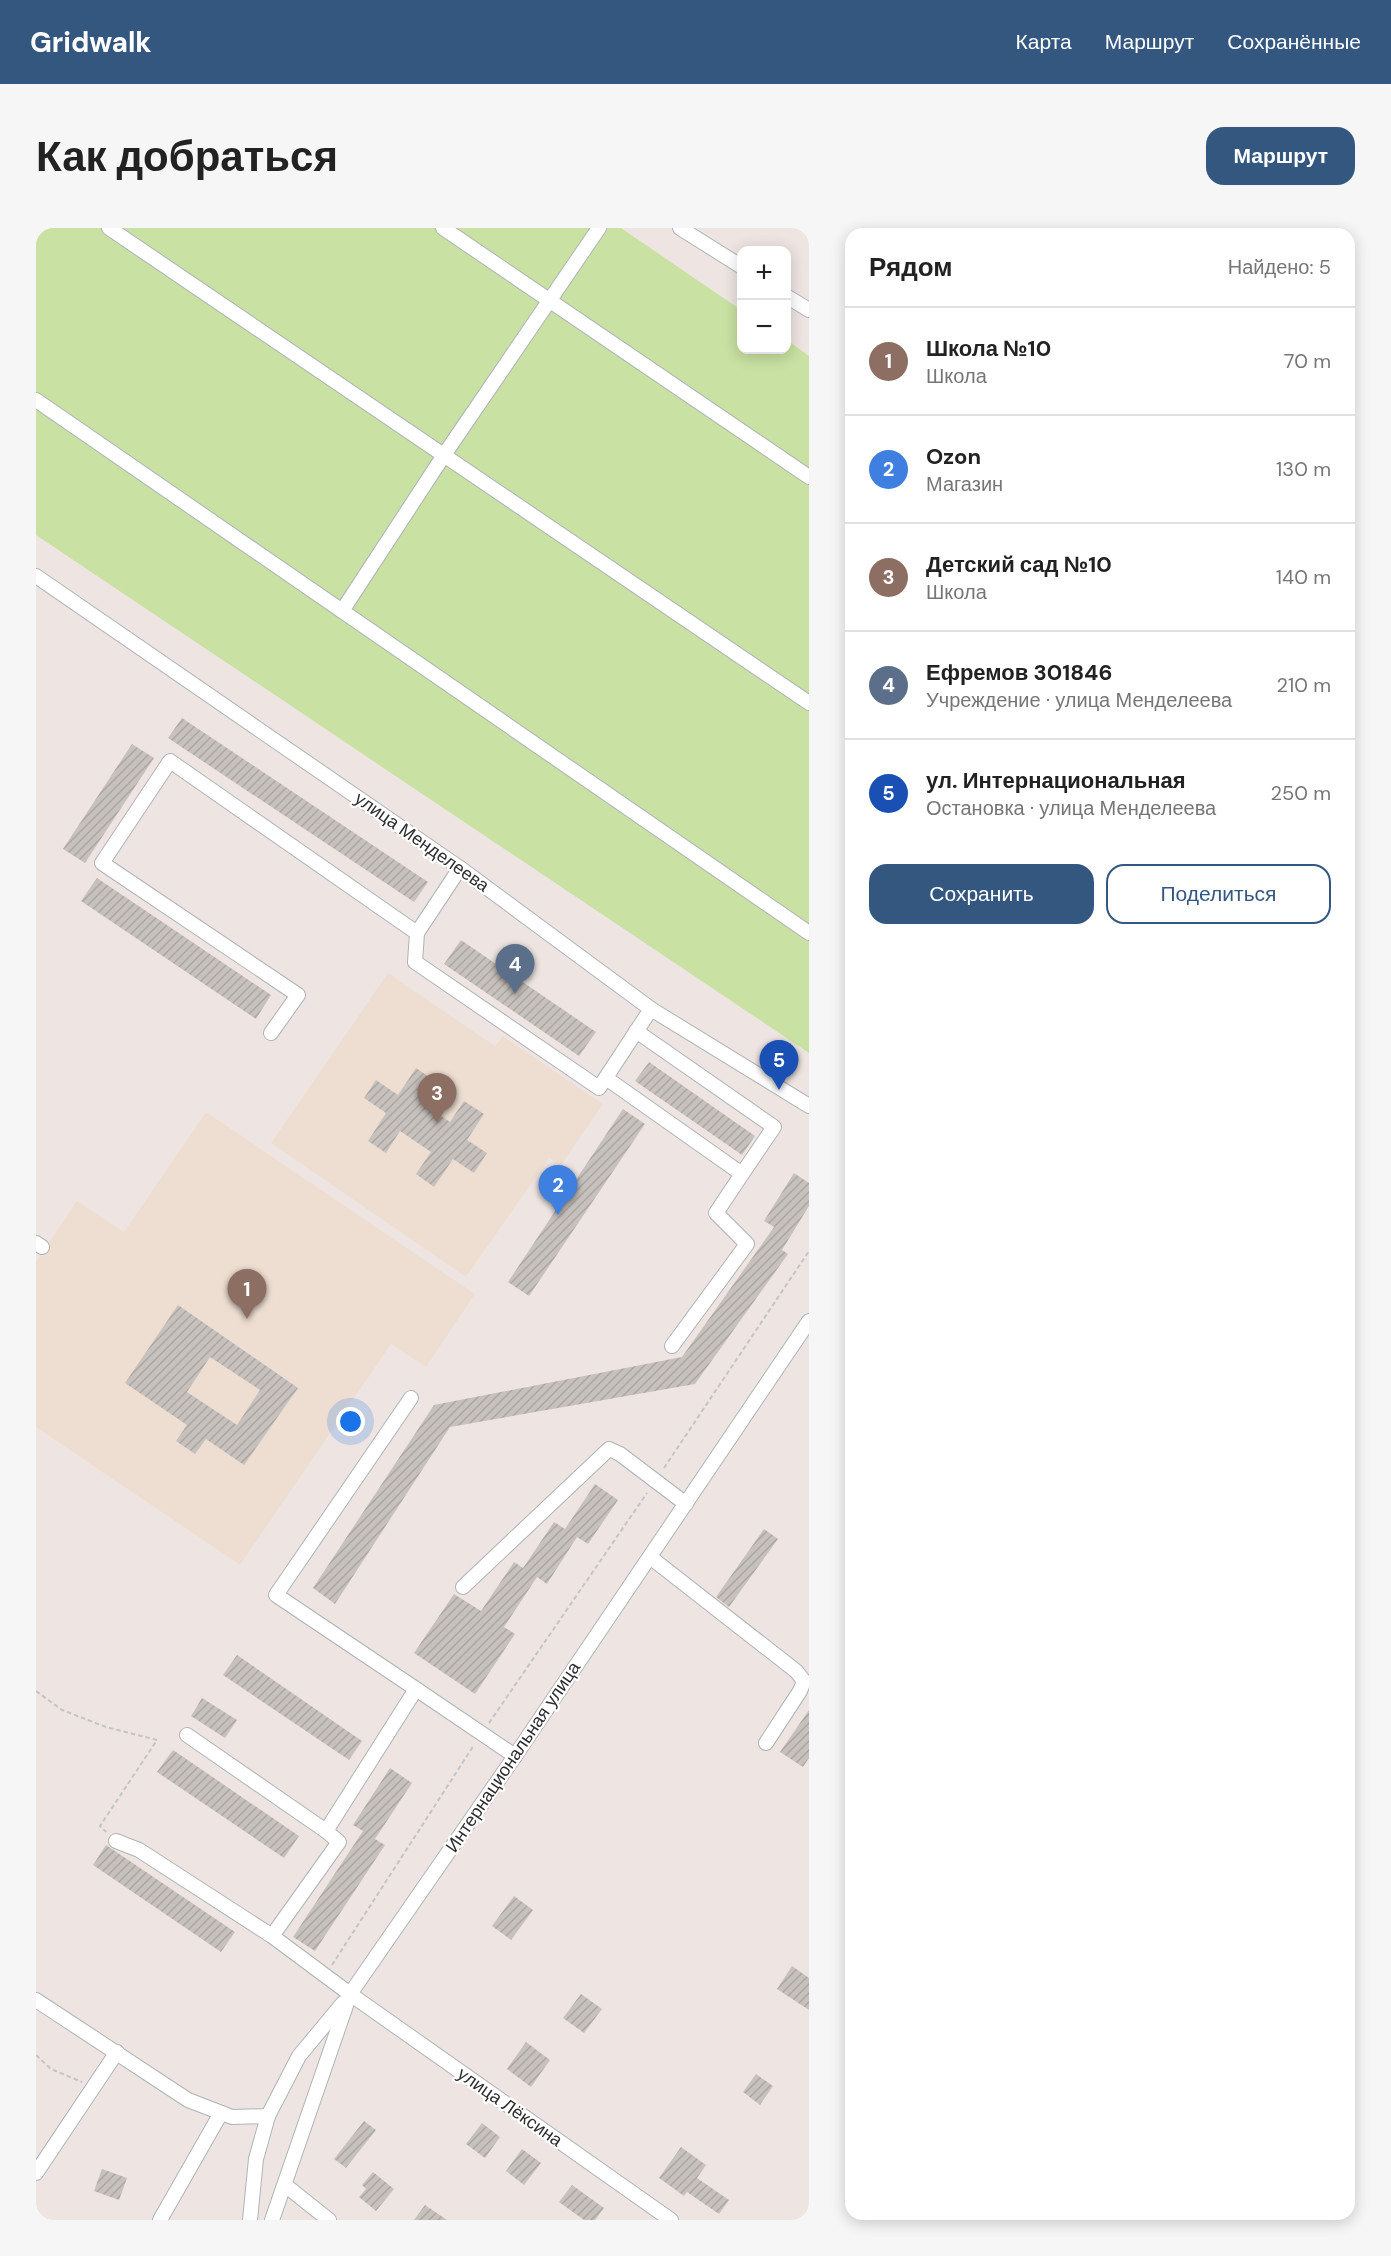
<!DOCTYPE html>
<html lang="ru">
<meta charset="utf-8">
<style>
body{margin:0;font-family:"DM Sans",sans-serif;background:#f6f6f6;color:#222}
.controls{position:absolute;right:18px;top:18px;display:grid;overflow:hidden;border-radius:12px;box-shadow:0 3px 15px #0003}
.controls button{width:54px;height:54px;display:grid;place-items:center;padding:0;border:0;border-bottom:2px solid #e0e0e0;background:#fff;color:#222;font:30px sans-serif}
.you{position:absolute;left:315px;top:1194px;width:21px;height:21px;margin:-15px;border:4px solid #fff;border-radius:50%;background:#1a73e8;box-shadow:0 0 0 9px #1a73e833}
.badge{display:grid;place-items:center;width:39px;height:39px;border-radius:50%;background:#345780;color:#fff;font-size:20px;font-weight:700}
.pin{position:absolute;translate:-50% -50px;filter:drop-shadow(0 2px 3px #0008)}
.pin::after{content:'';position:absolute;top:32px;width:21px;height:18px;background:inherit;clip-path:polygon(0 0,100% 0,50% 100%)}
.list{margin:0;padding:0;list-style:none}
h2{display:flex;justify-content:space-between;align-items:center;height:78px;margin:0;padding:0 24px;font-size:26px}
h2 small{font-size:20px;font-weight:400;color:#767676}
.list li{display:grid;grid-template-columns:39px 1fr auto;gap:18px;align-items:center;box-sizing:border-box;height:108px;padding:0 24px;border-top:2px solid #e0e0e0}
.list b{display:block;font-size:22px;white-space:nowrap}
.list p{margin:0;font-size:20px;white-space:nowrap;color:#767676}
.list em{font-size:20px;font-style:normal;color:#767676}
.actions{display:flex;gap:12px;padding:18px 24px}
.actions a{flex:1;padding:14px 0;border:2px solid #345780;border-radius:18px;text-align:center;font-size:21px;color:#345780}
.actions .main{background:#345780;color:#fff}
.map{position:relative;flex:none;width:773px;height:1992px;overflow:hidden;border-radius:18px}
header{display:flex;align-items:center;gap:36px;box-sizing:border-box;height:84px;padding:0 30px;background:#345780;color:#fff}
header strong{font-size:28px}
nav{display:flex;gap:33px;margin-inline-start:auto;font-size:21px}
.intro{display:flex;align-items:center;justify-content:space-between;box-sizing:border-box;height:144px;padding:0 36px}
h1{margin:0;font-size:42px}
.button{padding:15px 27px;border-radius:18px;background:#345780;color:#fff;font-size:21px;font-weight:700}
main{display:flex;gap:36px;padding:0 36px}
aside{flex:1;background:#fff;border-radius:18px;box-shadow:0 3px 15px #0003}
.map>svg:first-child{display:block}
.education{fill:#eeded2}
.garden{fill:#c9e1a2}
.building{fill:url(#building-hatch);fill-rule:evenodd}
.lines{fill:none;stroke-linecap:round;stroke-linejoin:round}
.minor-casing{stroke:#aeb3b9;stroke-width:16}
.path{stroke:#c4c4c4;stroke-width:2;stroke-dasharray:4.5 3;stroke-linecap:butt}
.minor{stroke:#fff;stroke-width:14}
.labels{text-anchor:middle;stroke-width:4.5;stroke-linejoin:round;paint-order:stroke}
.street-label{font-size:18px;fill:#2e2e2e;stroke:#fff}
</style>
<header>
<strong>Gridwalk</strong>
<nav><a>Карта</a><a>Маршрут</a><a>Сохранённые</a></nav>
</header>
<div class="intro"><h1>Как добраться</h1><a class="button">Маршрут</a></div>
<main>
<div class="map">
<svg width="773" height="1992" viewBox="0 0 773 1992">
<defs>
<pattern id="building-hatch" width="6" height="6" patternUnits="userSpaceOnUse" patternTransform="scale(1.5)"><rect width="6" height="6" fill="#c7c1bd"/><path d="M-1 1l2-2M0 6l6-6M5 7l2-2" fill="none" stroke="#aba6a3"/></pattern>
</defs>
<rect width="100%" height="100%" fill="#eee5e2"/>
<g class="education">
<path d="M 352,745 L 459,818 L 467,808 L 567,876 L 525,937 L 513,930 L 430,1049 L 235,915 Z"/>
<path d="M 170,884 L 439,1066 L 390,1139 L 355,1116 L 204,1337 L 0,1199 L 0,1034 L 41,973 L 88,1004 Z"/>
</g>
<path class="garden" d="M 0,0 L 585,0 L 705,82 L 706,122 L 750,122 L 751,112 L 773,128 L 773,825 L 0,307 Z"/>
<g class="building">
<path d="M 146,490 L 392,654 L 378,674 L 132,510 Z"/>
<path d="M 96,516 L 118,530 L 49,635 L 27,621 Z"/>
<path d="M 61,650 L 235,767 L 220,791 L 45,673 Z"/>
<path d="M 425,712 L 560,804 L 543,828 L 408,736 Z"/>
<path d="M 613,834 L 719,908 L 706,927 L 599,853 Z"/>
<path d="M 380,840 L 399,853 L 385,874 L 414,894 L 428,873 L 448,886 L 431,912 L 451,925 L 438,945 L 417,931 L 398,959 L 380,946 L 395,924 L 364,903 L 350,925 L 332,913 L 350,885 L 328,870 L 340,852 L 362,867 Z"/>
<path d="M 587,881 L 609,896 L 493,1068 L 472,1054 Z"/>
<path d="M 758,945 L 773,955 L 773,978 L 746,1022 L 752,1026 L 659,1156 L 414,1199 L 299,1376 L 277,1360 L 398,1177 L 646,1129 L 738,999 L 728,993 Z"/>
<path d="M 142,1077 L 262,1160 L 208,1237 L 170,1211 L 159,1226 L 140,1213 L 151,1197 L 89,1155 ZM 174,1129 L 224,1162 L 201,1197 L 151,1164 Z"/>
<path d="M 559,1256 L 582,1272 L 552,1316 L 541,1309 L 511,1356 L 501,1349 L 468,1399 L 479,1406 L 439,1466 L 378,1425 L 418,1366 L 445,1383 L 478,1334 L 487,1340 L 518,1294 L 529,1301 Z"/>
<path d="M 728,1301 L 742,1311 L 693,1379 L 680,1369 Z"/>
<path d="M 201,1427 L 326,1513 L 313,1532 L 187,1447 Z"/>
<path d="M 166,1470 L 201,1492 L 189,1510 L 155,1488 Z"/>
<path d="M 773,1482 L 773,1530 L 767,1539 L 744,1524 Z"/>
<path d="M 137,1522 L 263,1608 L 248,1630 L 121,1544 Z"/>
<path d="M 354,1540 L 376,1555 L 339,1611 L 349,1617 L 279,1723 L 257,1709 L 327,1603 L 317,1597 Z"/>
<path d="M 70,1617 L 199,1704 L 185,1724 L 57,1637 Z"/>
<path d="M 478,1668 L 497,1682 L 475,1712 L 456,1698 Z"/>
<path d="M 756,1738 L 773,1750 L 773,1782 L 741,1761 Z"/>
<path d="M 545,1766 L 566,1781 L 548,1805 L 527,1790 Z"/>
<path d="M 490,1814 L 514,1832 L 495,1859 L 471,1841 Z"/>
<path d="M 720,1846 L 737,1858 L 724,1877 L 707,1864 Z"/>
<path d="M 328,1893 L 340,1902 L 310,1940 L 298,1931 Z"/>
<path d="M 446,1895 L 464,1909 L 449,1930 L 430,1916 Z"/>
<path d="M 645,1919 L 670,1937 L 661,1950 L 693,1972 L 683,1986 L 651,1964 L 648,1968 L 623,1950 Z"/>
<path d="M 486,1921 L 505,1935 L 488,1957 L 470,1943 Z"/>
<path d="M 66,1941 L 91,1950 L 83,1972 L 58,1963 Z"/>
<path d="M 337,1944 L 358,1961 L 340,1983 L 323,1969 L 330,1961 L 326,1957 Z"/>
<path d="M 536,1957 L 568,1980 L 559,1992 L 548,1992 L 523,1974 Z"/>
<path d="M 389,1977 L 411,1992 L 378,1992 Z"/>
</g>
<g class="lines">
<defs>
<g id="minor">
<path d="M 73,0 L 773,475"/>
<path d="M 407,0 L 773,249"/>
<path d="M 644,0 L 706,39"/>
<path d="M 750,68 L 773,82"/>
<path d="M 0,172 L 773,705"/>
<path d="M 0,348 L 424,640 L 615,781 L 773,878"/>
<path d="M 306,383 L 408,227 L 563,0"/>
<path d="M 424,640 L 381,705 L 379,734 L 563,860 L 615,781"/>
<path d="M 235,805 L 262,767 L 66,635 L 134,533 L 381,705"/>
<path d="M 570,850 L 706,946 L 738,899 L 600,803"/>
<path d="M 0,1015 L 6,1019"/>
<path d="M 636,1118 L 711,1016 L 680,985 L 706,946"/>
<path d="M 375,1170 L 240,1367 L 380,1461"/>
<path d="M 614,1329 L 760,1443 L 768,1453 L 764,1463 L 730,1515"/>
<path d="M 427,1359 L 573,1221 L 584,1226 L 650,1276"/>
<path d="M 151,1507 L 290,1603"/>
<path d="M 80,1613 L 103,1622 L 236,1708 L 314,1766 L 635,1992"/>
<path d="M 236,1708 L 303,1614 L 290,1603 L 380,1461 L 479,1528"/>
<path d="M 0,1772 L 152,1872 L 196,1889 L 232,1888 L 263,1828 L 307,1775"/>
<path d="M 0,1945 L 81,1824"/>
<path d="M 249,1957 L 293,1992"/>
<path d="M 124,1992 L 185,1885"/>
<path d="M 214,1992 L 220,1931 L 232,1888"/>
<path d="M 236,1992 L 314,1766 L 479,1528 L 773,1093"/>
</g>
</defs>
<use href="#minor" class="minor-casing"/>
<g class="path">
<path d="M 628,1240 L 773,1023"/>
<path d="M 0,1463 L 26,1482 L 70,1499 L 121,1512 L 64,1598 L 70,1604"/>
<path d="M 453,1495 L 611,1265"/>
<path d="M 296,1737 L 438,1517"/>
<path d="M 0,1827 L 15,1841 L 46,1854"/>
</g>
<use href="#minor" class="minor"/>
</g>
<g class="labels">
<g class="street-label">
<text transform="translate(386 614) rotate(35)" y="6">улица Менделеева</text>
<text transform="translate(477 1529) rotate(-56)" y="6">Интернациональная улица</text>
<text transform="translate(474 1879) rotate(35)" y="6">улица Лёксина</text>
</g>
</g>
</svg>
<div class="controls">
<button>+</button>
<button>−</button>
</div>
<div class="you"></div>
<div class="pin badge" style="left:211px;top:1091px;background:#8d6e63">1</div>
<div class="pin badge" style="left:522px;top:987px;background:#3f7fe0">2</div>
<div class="pin badge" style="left:401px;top:895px;background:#8d6e63">3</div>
<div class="pin badge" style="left:479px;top:766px;background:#5c6f8a">4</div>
<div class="pin badge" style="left:743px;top:862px;background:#1a4fb4">5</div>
</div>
<aside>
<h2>Рядом<small>Найдено: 5</small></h2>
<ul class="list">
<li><span class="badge" style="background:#8d6e63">1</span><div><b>Школа №10</b><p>Школа</p></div><em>70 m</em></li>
<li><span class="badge" style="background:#3f7fe0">2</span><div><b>Ozon</b><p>Магазин</p></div><em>130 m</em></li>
<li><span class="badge" style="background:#8d6e63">3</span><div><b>Детский сад №10</b><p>Школа</p></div><em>140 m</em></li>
<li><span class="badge" style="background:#5c6f8a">4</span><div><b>Ефремов 301846</b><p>Учреждение · улица Менделеева</p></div><em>210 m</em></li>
<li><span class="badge" style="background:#1a4fb4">5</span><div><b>ул. Интернациональная</b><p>Остановка · улица Менделеева</p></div><em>250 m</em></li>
</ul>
<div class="actions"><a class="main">Сохранить</a><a>Поделиться</a></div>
</aside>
</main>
